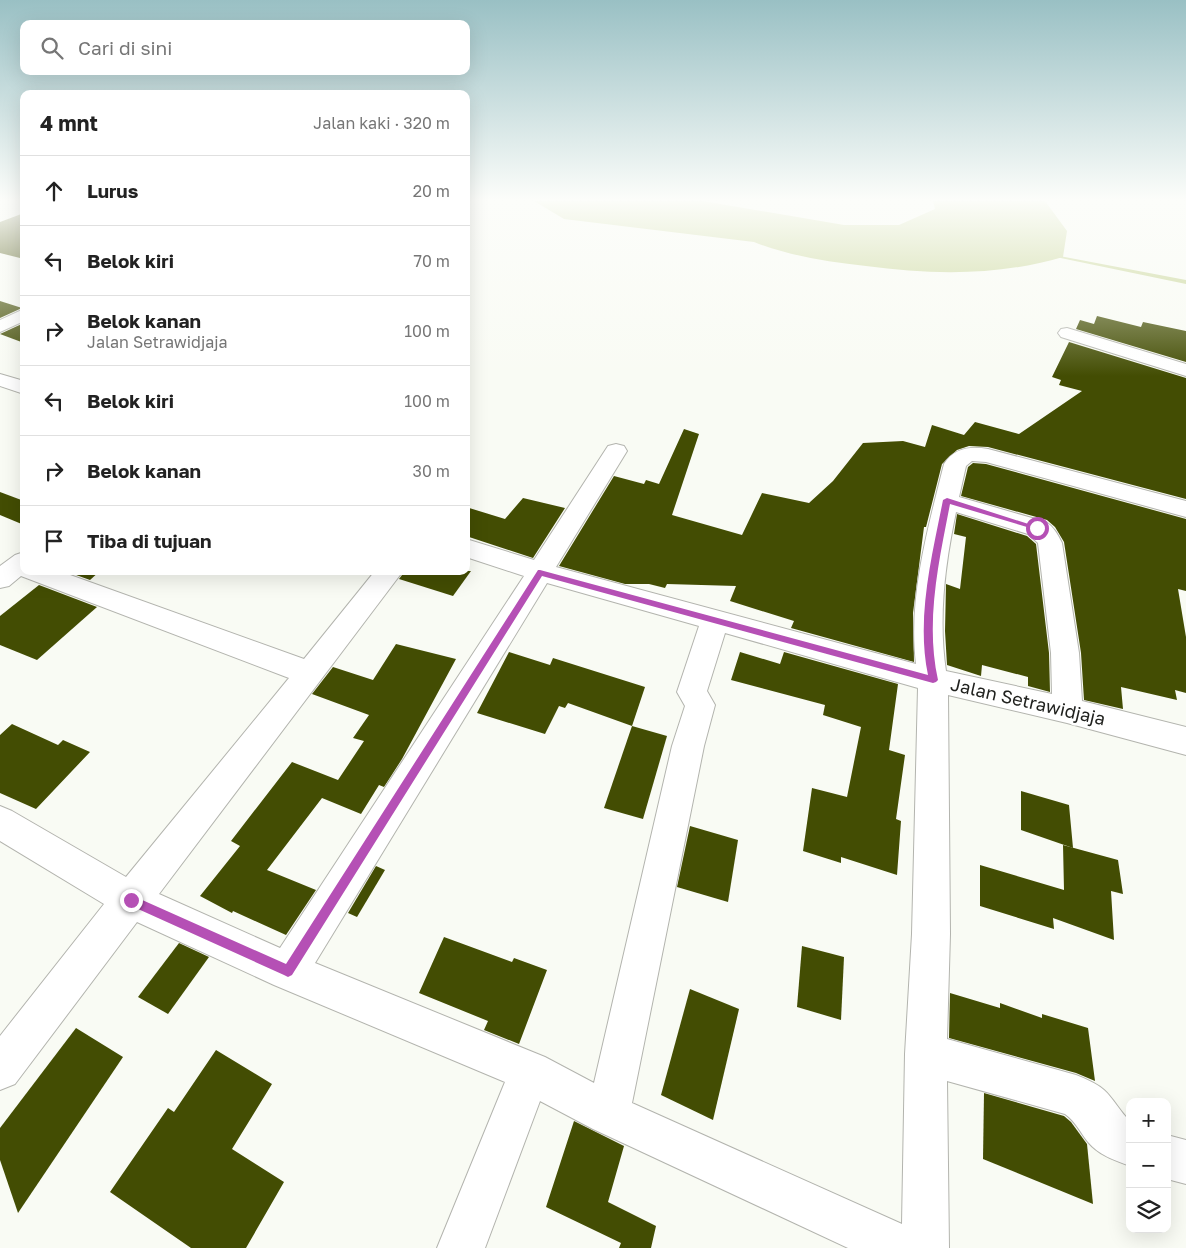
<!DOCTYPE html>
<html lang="id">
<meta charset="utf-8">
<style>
body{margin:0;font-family:"Golos Text",sans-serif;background:#f2f2f2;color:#222}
.controls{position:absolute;right:15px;bottom:15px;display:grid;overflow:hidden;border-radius:10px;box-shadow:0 5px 20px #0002}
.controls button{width:45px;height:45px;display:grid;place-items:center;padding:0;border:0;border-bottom:1px solid #e0e0e0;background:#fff;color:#222;font:25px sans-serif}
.stop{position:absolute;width:15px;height:15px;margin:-11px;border:4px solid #b550b5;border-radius:50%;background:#fff}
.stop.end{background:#b550b5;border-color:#fff;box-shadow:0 1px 5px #0008}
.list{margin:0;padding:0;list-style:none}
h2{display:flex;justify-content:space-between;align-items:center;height:65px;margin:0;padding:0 20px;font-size:21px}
h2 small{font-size:16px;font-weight:400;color:#767676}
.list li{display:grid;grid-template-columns:32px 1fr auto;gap:15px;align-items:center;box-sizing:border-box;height:70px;padding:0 20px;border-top:1px solid #e0e0e0}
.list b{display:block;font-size:19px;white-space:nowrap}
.list p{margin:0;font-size:16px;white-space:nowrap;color:#767676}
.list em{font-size:16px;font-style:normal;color:#767676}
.icon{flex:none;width:28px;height:28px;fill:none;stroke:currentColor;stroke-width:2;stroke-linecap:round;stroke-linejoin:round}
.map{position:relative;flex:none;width:1186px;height:1248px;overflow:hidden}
.search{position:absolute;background:#fff;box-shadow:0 5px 20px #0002;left:20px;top:20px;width:450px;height:55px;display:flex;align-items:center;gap:12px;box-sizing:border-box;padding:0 18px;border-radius:10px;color:#767676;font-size:19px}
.panel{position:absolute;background:#fff;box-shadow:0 5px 20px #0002;left:20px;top:90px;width:450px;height:485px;border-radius:10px}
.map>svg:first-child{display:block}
.water{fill:#c3d18d}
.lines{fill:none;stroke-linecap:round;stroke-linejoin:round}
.stream{fill:#c3d18d;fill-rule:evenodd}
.building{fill:#434d03}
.street-casing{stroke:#b3b4ae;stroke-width:2}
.street{fill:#fff;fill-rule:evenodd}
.route{fill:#b550b5}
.labels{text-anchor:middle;stroke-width:5;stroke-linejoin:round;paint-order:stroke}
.street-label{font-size:18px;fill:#21221f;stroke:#fff}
</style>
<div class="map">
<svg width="1186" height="1248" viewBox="0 0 1186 1248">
<rect width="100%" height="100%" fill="#f9fbf4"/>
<path class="water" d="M 534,201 L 703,201 L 844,225 L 899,225 L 935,209 L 933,201 L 1045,201 L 1067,231 L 1063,257 C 998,276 933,275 866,266 C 828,262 790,256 754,242 L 564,219 Z"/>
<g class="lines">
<path class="stream" d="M 1049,254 L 1186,280 L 1186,284 L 1051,256 L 1049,255 Z"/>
</g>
<g class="building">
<path d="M 24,213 L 24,259 L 0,253 L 0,222 Z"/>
<path d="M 0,301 L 22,308 L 0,318 Z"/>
<path d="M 1097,316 L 1141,327 L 1143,322 L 1186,331 L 1186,362 L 1076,329 L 1080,320 L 1094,324 Z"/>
<path d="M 24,323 L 24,343 L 0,334 Z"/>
<path d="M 1069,342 L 1186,378 L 1186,499 L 988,447 L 969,446 L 957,450 L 942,464 L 926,527 L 924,527 L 913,613 L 914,662 L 791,628 L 794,621 L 730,601 L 736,586 L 667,584 L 665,588 L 649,584 L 625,584 L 559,566 L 614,476 L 644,484 L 646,480 L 659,484 L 684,429 L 699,434 L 672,515 L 742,535 L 762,493 L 809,503 L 833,481 L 863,443 L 903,441 L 925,447 L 932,425 L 964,435 L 975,422 L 1019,434 L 1082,391 L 1059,385 L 1061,380 L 1052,377 Z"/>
<path d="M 973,463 L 986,464 L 1186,519 L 1186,591 L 1178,589 L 1186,637 L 1186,693 L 1175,690 L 1177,700 L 1121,687 L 1123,709 L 1084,700 L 1081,653 L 1064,542 L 1055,527 L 1047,520 L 961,496 L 968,467 Z"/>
<path d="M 0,492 L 24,501 L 24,525 L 0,515 Z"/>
<path d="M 523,498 L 565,508 L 533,558 L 466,536 L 466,507 L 505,519 Z"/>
<path d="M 957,514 L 1027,536 L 1036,544 L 1049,653 L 1050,692 L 1028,686 L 1028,677 L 982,665 L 981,676 L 947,665 L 945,631 L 946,584 L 960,589 L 966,537 L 954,534 Z"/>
<path d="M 65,571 L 100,571 L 90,580 Z"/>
<path d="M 405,571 L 471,571 L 453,596 L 399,579 Z"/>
<path d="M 39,585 L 97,607 L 37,660 L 0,645 L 0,616 Z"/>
<path d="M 396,644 L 456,659 L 402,759 L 384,787 L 379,785 L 361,814 L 322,798 L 267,870 L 316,890 L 286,935 L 233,911 L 232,913 L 200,896 L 240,846 L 231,841 L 292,762 L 338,780 L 364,741 L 353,738 L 369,715 L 312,694 L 333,667 L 373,680 Z"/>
<path d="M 509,652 L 550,665 L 553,658 L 645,687 L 632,726 L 568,703 L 565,708 L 559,706 L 545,734 L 477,713 Z"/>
<path d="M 740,652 L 780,664 L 784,652 L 898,684 L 889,750 L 905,755 L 896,819 L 901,821 L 897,875 L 841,857 L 841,863 L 803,851 L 812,788 L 847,797 L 861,727 L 823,715 L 825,705 L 731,680 Z"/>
<path d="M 12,724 L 58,745 L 63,740 L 90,752 L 36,809 L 0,793 L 0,735 Z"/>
<path d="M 632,726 L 667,736 L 643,819 L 604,808 Z"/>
<path d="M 1021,791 L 1069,805 L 1073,848 L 1021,830 Z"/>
<path d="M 690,826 L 738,840 L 728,902 L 677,887 Z"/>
<path d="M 1063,845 L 1118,860 L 1123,894 L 1111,891 L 1114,940 L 1053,918 L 1054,929 L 980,906 L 980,865 L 1064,890 Z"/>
<path d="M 376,866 L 385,870 L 357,917 L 348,913 Z"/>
<path d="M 444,937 L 512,962 L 514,958 L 547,970 L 519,1044 L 484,1030 L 488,1021 L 419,993 Z"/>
<path d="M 179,943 L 209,957 L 168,1014 L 138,997 Z"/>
<path d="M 802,946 L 844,957 L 841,1020 L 797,1007 Z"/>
<path d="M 690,989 L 739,1009 L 713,1120 L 661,1095 Z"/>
<path d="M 950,993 L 1000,1008 L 1000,1003 L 1042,1018 L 1042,1014 L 1088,1028 L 1095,1081 L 1076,1073 L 949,1038 Z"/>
<path d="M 76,1028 L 123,1057 L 18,1213 L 0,1160 L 0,1128 Z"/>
<path d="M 216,1050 L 272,1084 L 232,1149 L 284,1182 L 246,1248 L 191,1248 L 110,1192 L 168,1108 L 174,1112 Z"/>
<path d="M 984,1093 L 1064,1116 L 1071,1122 L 1087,1144 L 1093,1204 L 983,1159 Z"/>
<path d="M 574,1121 L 624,1146 L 608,1202 L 656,1226 L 651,1248 L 619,1248 L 621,1243 L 546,1207 Z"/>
</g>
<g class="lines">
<defs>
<g id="street">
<path d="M 24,309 L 24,321 L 0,332 L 0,320 Z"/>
<path d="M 1067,328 L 1186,364 L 1186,376 L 1061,337 L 1058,333 L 1061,329 Z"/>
<path d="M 0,374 L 24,381 L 24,394 L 0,386 Z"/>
<path d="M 616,444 L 624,446 L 627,451 L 556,567 L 916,664 C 908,597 928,528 944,464 C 954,448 970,446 988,449 L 1186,501 L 1186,517 L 986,462 L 972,461 L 966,466 L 959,497 L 1046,522 C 1054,527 1058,535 1062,543 L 1079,653 L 1082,701 L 1186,727 L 1186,755 L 1067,723 L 948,695 L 950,934 L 947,1039 L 1076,1075 C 1086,1079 1096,1083 1104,1090 C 1114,1099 1120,1112 1130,1121 L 1130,1166 C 1114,1160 1099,1155 1088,1142 C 1080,1132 1076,1122 1065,1114 L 947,1081 L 949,1248 L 848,1248 L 593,1129 L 540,1101 L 485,1248 L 437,1248 L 505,1082 L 274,985 L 137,922 L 15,1084 L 0,1090 L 0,1036 L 104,904 L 0,841 L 0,806 L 12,811 L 126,877 L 289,678 L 21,576 L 9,586 L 0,588 L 0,566 L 15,555 L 24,552 L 24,571 L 59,571 L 304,659 L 375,571 L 403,571 L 159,894 L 280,948 L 524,576 L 466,557 L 466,539 L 534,560 L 608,446 ZM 956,512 L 1028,534 L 1038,543 L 1051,653 L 1052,694 L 946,671 C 938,618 945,564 956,512 ZM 547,583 L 699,626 L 677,692 L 685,706 L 672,746 L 594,1083 L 545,1057 L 315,963 ZM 725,633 L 918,688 L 912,934 L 905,1054 L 902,1224 L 632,1103 L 704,746 L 715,705 L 707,691 Z"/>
<path d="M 1167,1135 L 1186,1140 L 1186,1184 L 1167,1179 Z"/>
</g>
</defs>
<use href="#street" class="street-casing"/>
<use href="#street" class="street"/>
</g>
<linearGradient id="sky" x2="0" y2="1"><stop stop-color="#99c0c4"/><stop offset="0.53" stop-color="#fcfdfa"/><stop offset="1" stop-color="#fcfdfa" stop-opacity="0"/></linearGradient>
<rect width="1186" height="376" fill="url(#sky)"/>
<path class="route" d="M 947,498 L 1041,528 L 1037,530 L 950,504 C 939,561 925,622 938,680 L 936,682 L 933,683 L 542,576 L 292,975 L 288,977 L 284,975 L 127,904 L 125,900 L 127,896 L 131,895 L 286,964 L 538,570 L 540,570 L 928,675 C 916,618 932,556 943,500 Z"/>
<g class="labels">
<g class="street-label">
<text transform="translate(1028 702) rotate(13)" y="6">Jalan Setrawidjaja</text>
</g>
</g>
</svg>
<div class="controls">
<button>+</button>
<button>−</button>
<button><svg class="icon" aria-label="layers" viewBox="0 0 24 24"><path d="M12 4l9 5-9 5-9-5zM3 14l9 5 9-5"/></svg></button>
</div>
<div class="stop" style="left:1037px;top:528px"></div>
<div class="stop end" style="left:131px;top:900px"></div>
<div class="search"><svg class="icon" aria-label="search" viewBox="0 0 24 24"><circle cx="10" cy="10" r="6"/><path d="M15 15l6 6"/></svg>Cari di sini</div>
<section class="panel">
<h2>4 mnt<small>Jalan kaki · 320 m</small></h2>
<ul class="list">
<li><svg class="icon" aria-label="ahead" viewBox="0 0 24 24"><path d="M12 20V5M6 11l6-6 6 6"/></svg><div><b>Lurus</b></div><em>20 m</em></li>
<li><svg class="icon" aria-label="left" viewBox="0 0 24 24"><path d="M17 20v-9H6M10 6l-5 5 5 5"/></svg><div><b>Belok kiri</b></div><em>70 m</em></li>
<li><svg class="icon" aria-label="right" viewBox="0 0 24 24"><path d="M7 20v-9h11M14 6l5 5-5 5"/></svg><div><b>Belok kanan</b><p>Jalan Setrawidjaja</p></div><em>100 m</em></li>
<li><svg class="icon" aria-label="left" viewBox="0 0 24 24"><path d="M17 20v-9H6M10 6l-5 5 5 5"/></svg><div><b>Belok kiri</b></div><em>100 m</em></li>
<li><svg class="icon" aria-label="right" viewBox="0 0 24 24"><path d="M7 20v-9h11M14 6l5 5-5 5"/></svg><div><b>Belok kanan</b></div><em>30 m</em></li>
<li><svg class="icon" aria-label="arrive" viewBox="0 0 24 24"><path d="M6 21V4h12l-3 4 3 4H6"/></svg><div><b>Tiba di tujuan</b></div></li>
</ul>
</section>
</div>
